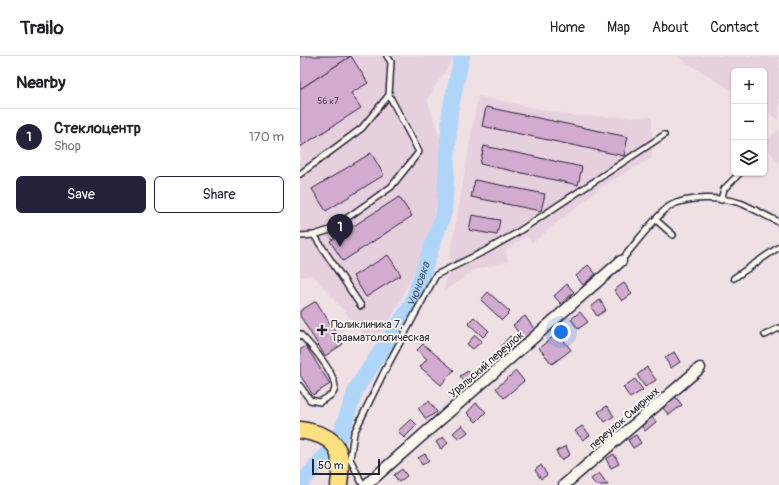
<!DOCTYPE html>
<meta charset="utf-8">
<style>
body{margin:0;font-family:Pangolin,sans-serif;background:#f6f6f6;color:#202124}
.controls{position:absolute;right:12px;top:12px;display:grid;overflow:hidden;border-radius:6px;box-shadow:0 1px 3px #0004}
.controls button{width:36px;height:36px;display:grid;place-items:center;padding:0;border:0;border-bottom:1px solid #e0e0e0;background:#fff;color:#202124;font:20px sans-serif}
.scale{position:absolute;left:12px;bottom:10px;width:68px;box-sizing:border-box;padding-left:4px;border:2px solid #22223b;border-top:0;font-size:11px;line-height:14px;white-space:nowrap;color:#22223b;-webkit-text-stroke:3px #fbf7ec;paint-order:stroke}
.you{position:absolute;left:261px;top:276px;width:14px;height:14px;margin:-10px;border:3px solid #fff;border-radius:50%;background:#1a73e8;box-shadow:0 0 0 6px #1a73e833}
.badge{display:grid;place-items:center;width:26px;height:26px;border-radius:50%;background:#22223b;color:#fff;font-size:13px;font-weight:700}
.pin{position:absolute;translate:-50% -33px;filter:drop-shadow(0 1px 2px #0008)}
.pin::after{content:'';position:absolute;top:21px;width:14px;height:12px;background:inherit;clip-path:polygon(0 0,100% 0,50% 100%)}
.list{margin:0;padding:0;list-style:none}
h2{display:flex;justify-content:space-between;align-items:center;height:52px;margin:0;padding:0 16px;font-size:17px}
h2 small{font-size:13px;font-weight:400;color:#757577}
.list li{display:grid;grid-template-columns:26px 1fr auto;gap:12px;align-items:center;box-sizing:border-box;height:56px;padding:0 16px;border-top:1px solid #e0e0e0}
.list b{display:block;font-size:15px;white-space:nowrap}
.list p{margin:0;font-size:13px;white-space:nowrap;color:#757577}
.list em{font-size:13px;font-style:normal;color:#757577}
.actions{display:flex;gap:8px;padding:12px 16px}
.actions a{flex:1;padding:9px 0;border:1px solid #22223b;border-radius:6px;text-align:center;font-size:14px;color:#22223b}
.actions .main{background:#22223b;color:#fff}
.icon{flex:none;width:22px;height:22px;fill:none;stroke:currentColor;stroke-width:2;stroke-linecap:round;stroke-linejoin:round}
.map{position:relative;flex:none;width:479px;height:429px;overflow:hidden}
header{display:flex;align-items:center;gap:24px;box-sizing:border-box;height:56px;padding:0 20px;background:#fff;border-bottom:1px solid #e0e0e0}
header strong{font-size:19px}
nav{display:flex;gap:22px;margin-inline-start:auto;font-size:14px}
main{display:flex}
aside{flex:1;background:#fff}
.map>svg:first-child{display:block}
.built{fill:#e7d0de}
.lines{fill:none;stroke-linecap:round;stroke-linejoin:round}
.river{stroke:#afd6f9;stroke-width:16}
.building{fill:#d4abd0;stroke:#22223b}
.service-casing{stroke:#22223b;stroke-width:8}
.minor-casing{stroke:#22223b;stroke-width:13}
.primary-casing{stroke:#22223b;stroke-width:19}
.service{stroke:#fbf7ec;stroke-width:5}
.minor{stroke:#fbf7ec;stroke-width:10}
.primary{stroke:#fde080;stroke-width:16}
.poi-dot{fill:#22223b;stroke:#fbf7ec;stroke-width:1.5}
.labels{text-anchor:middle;stroke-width:3.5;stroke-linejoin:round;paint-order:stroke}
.number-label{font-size:9px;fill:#4e4460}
.poi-label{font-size:11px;fill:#22223b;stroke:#fbf7ec;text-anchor:start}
.street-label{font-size:11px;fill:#22223b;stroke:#fbf7ec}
.water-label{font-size:12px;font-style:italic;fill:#4c5874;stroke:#fbf7ec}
</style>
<header>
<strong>Trailo</strong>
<nav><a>Home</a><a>Map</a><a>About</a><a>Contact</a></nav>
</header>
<main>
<aside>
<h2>Nearby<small></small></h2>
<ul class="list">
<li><span class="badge">1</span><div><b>Стеклоцентр</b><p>Shop</p></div><em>170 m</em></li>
</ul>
<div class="actions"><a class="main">Save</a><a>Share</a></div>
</aside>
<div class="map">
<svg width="479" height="429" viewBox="0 0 479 429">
<rect width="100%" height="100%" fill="#efe0e4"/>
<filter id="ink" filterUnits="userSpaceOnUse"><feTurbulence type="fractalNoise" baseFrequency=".025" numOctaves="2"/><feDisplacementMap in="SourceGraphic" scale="8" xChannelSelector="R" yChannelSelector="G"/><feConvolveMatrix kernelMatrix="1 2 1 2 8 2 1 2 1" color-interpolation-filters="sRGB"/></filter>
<g filter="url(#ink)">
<g class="built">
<path d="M 0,0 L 155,0 L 127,43 L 143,90 L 136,152 L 128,187 L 85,275 L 68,283 L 13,219 L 0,221 Z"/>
<path d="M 376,0 L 479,0 L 479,64 L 464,55 L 464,15 L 434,15 L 434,36 Z"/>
<path d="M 178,40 L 274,60 L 352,61 L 352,102 L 304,129 L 232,187 L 226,180 L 206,194 L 208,206 L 174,214 L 144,235 Z"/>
<path d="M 479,73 L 479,109 L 464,88 Z"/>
</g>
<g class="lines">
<path class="river" id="s1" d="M 0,428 L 38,386 L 56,333 L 111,250 L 144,156 L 150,55 L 162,0"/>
</g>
<g class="building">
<path d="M 0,0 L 51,0 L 0,33 Z"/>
<path d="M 51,0 L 68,27 L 51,37 L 61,52 L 0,91 L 0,33 Z"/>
<path d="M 186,51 L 328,81 L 324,100 L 182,70 Z"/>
<path d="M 184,90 L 282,111 L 278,129 L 180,108 Z"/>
<path d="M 71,97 L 84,119 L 26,155 L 12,133 Z"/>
<path d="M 175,124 L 245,138 L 241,155 L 171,141 Z"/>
<path d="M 99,141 L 112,160 L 43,205 L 30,185 Z"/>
<path d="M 172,159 L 200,164 L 197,179 L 169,174 Z"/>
<path d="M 88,199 L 101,219 L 66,241 L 53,220 Z"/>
<path d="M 288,209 L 296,218 L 283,229 L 276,220 Z"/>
<path d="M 324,227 L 332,238 L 322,245 L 314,234 Z"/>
<path d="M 267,228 L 274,236 L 261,248 L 254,240 Z"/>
<path d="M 188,236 L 210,256 L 202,264 L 181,244 Z"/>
<path d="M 300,244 L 306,254 L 297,260 L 291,251 Z"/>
<path d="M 16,245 L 43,288 L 25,300 L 0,260 L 0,255 Z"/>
<path d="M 280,256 L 288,266 L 278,273 L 271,263 Z"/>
<path d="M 225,260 L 235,274 L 223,283 L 213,269 Z"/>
<path d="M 174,261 L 189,275 L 183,281 L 168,267 Z"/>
<path d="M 258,277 L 271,294 L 252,308 L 239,292 Z"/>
<path d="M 175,279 L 182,285 L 173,293 L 167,288 Z"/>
<path d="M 210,280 L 218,288 L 209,297 L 201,290 Z"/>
<path d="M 123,288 L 154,314 L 141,329 L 120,311 L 127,303 L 117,294 Z"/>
<path d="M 6,290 L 30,328 L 13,339 L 0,319 L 0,294 Z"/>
<path d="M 374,296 L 380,306 L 371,312 L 365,302 Z"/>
<path d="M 347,311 L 356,324 L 345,331 L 337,319 Z"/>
<path d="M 168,315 L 172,321 L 164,325 L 160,320 Z"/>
<path d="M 216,315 L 224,325 L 204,342 L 196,332 Z"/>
<path d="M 335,323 L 343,334 L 330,342 L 323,331 Z"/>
<path d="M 375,340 L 382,349 L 369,359 L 362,351 Z"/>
<path d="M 129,345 L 137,356 L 126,363 L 118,352 Z"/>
<path d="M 176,347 L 186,356 L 176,366 L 167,357 Z"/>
<path d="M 307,350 L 314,360 L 305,366 L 298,356 Z"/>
<path d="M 352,361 L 356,366 L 345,375 L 341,369 Z"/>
<path d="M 111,363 L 117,369 L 104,382 L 98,375 Z"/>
<path d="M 162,369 L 168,376 L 159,383 L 153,377 Z"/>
<path d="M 282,370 L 290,379 L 283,384 L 275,375 Z"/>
<path d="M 336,379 L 341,387 L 333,392 L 328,384 Z"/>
<path d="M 143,381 L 148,387 L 141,393 L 136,386 Z"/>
<path d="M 266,390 L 270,399 L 261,404 L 256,395 Z"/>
<path d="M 125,398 L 129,404 L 122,409 L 118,402 Z"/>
<path d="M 314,398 L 319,408 L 311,412 L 306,403 Z"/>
<path d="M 241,409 L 247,419 L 241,423 L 235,414 Z"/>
<path d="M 102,413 L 107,420 L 99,426 L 94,419 Z"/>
<path d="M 299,417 L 308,429 L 296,429 L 291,423 Z"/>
</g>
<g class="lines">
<defs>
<g id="service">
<path d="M 0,118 L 62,72 L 89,39 L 91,6 L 87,0"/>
<path d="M 421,144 L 424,133 L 440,117"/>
<path d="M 356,164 L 373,179"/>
<path d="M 14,179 L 30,174 L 91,131 L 119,96 L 89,39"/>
<path d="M 0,180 L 14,179 L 61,250"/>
<path d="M 321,205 C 332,192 357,158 370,150 C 387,140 422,141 440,147 C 453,152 466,160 479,166"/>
<path d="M 434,222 L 479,191"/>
<path d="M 0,278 C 9,287 43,324 33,337 C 30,341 23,343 20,346 L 10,344 L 0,330"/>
<path d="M 465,279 L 479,272"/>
<path d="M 63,429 L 50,403 L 54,377 L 83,318 L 136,219 L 185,195 L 215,178 L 364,79"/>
</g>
<g id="minor">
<path d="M 66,429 L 321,205"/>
<path d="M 264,429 L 400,312"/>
</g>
<path id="primary" d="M 0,374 C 37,380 44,392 39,429"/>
</defs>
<use href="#service" class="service-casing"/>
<use href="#minor" class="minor-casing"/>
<use href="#primary" class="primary-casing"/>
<use href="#service" class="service"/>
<use href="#minor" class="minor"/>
<use href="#primary" class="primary"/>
</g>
</g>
<path class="poi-dot" d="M20 268h4v4h4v4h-4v4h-4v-4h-4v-4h4z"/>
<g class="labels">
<g class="number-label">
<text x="28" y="48">56 к7</text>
</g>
<g class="poi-label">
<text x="31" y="272">Поликлиника 7,<tspan x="31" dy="13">Травматологическая</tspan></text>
</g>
<g class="street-label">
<text transform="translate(186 308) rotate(-41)" y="4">Уральский переулок</text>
<text transform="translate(324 362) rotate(-41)" y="4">переулок Смирных</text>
</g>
<g class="water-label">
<text dy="4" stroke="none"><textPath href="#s1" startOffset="235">Уюновка</textPath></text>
</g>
</g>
</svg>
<div class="controls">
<button>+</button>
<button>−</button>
<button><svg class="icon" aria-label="layers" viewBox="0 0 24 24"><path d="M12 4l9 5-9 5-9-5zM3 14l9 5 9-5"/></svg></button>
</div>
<div class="scale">50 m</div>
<div class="you"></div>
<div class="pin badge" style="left:40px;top:191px">1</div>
</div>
</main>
